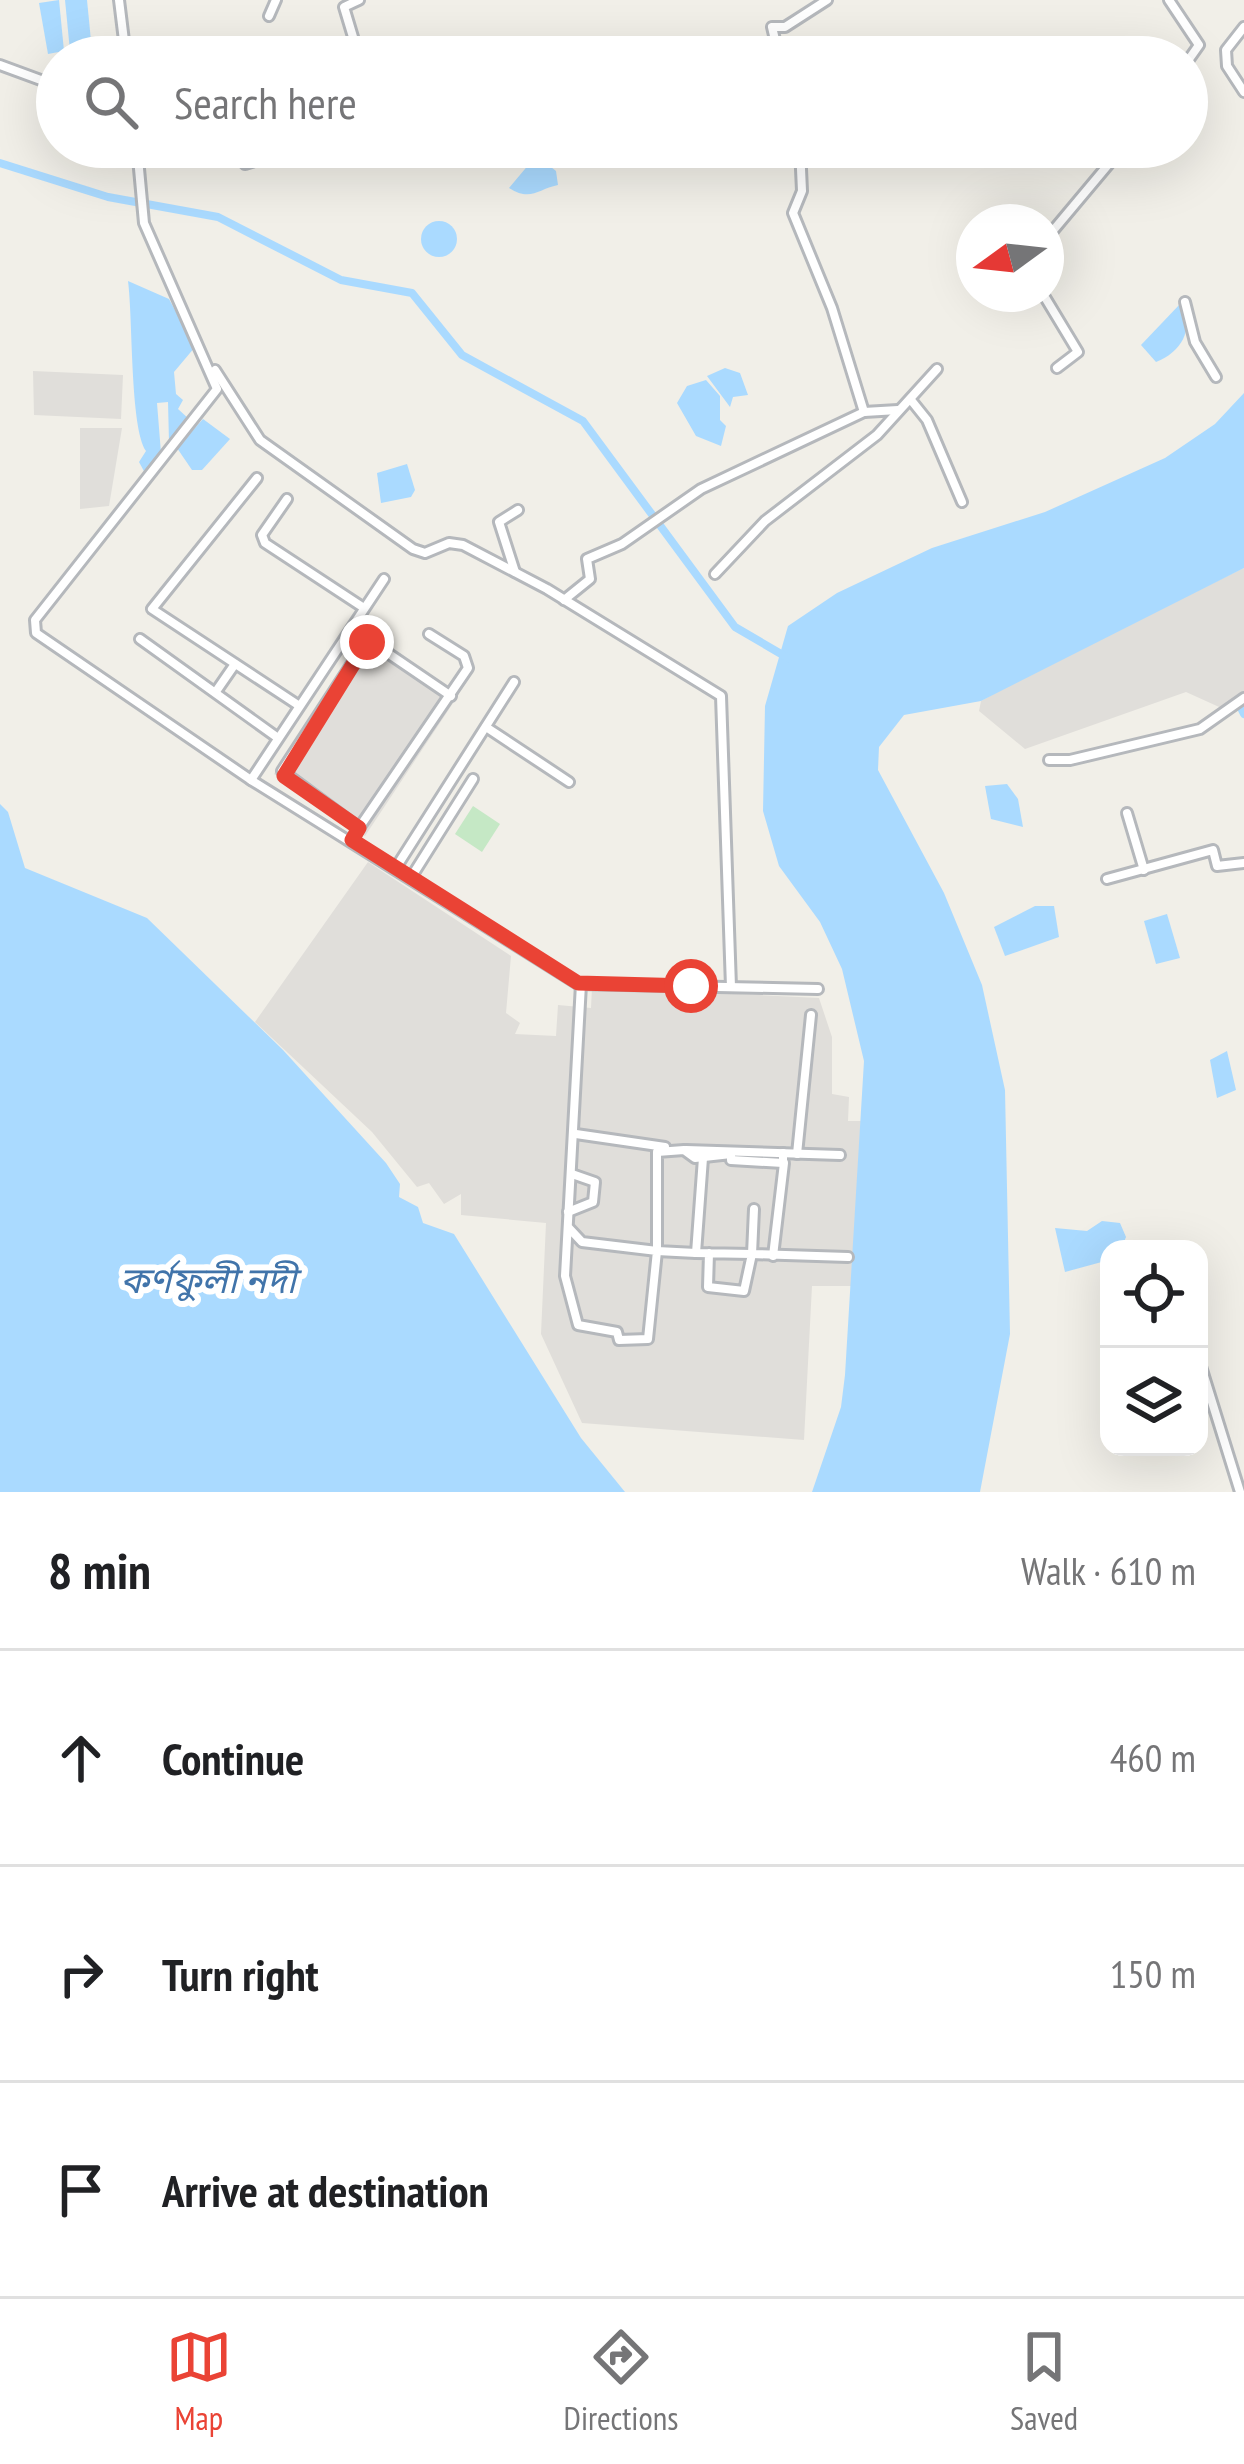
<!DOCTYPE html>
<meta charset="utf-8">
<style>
body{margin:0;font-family:"PT Sans Narrow","Noto Sans Bengali",sans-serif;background:#f2f2f2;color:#202124}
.controls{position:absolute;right:36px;bottom:36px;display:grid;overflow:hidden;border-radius:24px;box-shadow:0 12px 48px #0002}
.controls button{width:108px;height:108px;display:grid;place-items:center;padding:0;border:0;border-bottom:3px solid #e0e0e0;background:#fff;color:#202124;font:60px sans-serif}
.compass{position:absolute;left:956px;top:204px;width:108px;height:108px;border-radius:50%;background:#fff;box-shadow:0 12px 48px #0002;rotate:255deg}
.stop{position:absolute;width:36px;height:36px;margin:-27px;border:9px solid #ea4335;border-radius:50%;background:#fff}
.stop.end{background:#ea4335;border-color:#fff;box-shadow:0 3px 12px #0008}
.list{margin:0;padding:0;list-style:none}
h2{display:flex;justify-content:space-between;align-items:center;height:156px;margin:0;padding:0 48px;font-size:51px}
h2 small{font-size:39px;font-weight:400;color:#757577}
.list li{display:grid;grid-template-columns:78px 1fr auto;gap:36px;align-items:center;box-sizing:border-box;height:216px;padding:0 48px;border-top:3px solid #e0e0e0}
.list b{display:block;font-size:45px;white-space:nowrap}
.list em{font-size:39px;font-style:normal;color:#757577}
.icon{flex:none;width:66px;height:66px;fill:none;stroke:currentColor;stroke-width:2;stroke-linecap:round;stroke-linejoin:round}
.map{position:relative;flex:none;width:1244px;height:1492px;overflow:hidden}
.search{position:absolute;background:#fff;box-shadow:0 12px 48px #0002;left:36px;right:36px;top:36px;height:132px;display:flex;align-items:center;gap:30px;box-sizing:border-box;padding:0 42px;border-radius:66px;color:#757577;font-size:45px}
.sheet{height:804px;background:#fff}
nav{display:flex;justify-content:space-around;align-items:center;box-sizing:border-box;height:168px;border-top:3px solid #e0e0e0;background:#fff;font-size:33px;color:#757577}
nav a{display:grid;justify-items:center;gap:6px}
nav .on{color:#ea4335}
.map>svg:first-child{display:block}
.industrial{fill:#e0deda}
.green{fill:#c5e8c5}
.water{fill:#aadaff}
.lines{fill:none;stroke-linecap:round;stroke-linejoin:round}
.canal{stroke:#aadaff;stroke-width:8}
.street-casing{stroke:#b5b8bc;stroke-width:14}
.street{stroke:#fff;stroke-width:8}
.route{stroke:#ea4335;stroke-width:15}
.labels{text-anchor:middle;stroke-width:12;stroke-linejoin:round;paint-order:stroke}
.water-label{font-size:36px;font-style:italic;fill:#4174aa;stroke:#fff}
</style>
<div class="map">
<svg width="1244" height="1492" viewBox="0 0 1244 1492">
<rect width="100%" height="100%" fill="#f1efe8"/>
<g class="industrial">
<path d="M 33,371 L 123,375 L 121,419 L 34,415 Z"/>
<path d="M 80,428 L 122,428 L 109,506 L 80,509 Z"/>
<path d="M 1244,568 L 1244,696 L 1228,711 L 1186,692 L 1025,749 L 979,711 L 981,701 L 1058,658 Z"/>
<path d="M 368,632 L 459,694 L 365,836 L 274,774 Z"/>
<path d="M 368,862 L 511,956 L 506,1013 L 520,1023 L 515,1034 L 556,1036 L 558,1005 L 591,1008 L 592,987 L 819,998 L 832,1037 L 832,1094 L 849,1097 L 848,1121 L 861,1121 L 853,1286 L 812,1286 L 804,1440 L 582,1423 L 541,1334 L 546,1223 L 461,1215 L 461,1194 L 444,1204 L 429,1183 L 417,1187 L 372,1132 L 255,1022 Z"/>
</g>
<path class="green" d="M 473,806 L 500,824 L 482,852 L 455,834 Z"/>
<g class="water">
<path d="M 59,0 L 64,51 L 48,54 L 39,3 Z"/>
<path d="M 65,0 L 87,0 L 92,51 L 70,51 Z"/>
<path d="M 542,160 L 556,171 L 558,185 C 538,189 531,202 509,188 L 530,163 Z"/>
<circle cx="439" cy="239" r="18"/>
<path d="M 128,281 L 169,299 L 195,347 L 174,372 L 176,394 L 183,400 L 178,409 L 189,419 L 169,442 L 168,402 L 157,403 L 161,453 L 145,473 L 139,462 L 146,451 C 130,427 133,319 128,281 Z"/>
<path d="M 1181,303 C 1195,330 1181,352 1156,362 L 1141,345 Z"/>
<path d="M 725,368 L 740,373 L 748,395 L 733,397 L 730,407 L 707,376 Z"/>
<path d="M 706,380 L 720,396 L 720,420 L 726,426 L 721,446 L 696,436 L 677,403 L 687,386 Z"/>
<path d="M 1244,393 L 1244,568 L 981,701 L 904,715 L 879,747 L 878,770 L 944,893 L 982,985 L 1005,1090 L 1010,1334 L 980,1492 L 812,1492 L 841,1407 L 845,1375 L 864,1061 L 842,969 L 820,922 L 779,866 L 763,811 L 765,706 L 788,626 L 837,593 L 932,548 L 1045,512 L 1165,458 L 1215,424 Z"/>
<path d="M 203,419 L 230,439 L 202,470 L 192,470 L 177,448 Z"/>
<path d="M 407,464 L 415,490 L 411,497 L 381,503 L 377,473 Z"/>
<path d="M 1007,784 L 1018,799 L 1023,827 L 991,819 L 985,786 Z"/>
<path d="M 0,804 L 8,812 L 25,868 L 147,918 L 283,1050 L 386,1163 L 400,1184 L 399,1197 L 418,1207 L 423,1223 L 454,1234 L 581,1438 L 625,1492 L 0,1492 Z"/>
<path d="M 1035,906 L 1054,906 L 1059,937 L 1005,956 L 994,927 Z"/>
<path d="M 1167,914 L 1180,958 L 1156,964 L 1144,921 Z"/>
<path d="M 1227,1051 L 1236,1090 L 1217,1098 L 1210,1060 Z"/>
<path d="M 1102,1221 L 1120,1223 L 1126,1237 L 1121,1249 L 1109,1249 L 1109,1260 L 1065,1272 L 1055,1228 L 1087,1231 Z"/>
</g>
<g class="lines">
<g class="canal">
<path d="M 0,163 L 108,197 L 218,217 L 341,280 L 412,293 L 462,355 L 583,421 L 735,627 L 788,658"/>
<path d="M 1242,710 L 1244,714"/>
</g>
<defs>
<g id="street">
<path d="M 119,0 L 126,57"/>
<path d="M 1169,0 L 1199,45 L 1187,62"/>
<path d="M 269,16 L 276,0"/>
<path d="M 1244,27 L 1226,50 L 1227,66 L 1244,92"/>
<path d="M 359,57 L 344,7 L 359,0"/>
<path d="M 779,57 L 772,27 L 785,27 L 827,0"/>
<path d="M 0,65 L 57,86"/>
<path d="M 137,147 L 144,223 L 217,389 L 35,620 L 36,633 L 251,780 L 578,984 L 818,989"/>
<path d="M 241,147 L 245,164 L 301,147"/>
<path d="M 800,147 L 802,191 L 793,213 L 832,308 L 864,412"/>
<path d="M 1046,239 L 1123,147"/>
<path d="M 1043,294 L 1078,352 L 1057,368"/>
<path d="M 1185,302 L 1195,342 L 1216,377"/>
<path d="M 215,370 L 260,440 L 413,549 L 425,553 L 449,543 L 463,545 L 547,589 L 721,696 L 731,987"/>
<path d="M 911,400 L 927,420 L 962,502"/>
<path d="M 257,478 L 152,609 L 298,705"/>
<path d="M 287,499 L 262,535 L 265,543 L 364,608"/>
<path d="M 515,572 L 499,522 L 518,510"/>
<path d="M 715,574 L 765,521 L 877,435 L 937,369"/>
<path d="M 564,600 L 590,579 L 587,559 L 622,544 L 701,489 L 864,412 L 898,410"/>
<path d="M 140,639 L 278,738"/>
<path d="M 217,690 L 235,664"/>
<path d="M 486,727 L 569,782"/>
<path d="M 1049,760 L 1070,760 L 1200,729 L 1244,698"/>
<path d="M 251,780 L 384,579"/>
<path d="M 1127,813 L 1144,870"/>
<path d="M 359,828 L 468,668 L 464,656 L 429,634"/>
<path d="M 352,840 L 359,828 L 282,771 L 364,645 L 370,641 L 451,696"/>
<path d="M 397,866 L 514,682"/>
<path d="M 412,876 L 473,779"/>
<path d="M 1107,879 L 1213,850 L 1217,866 L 1244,863"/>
<path d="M 576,1134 L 665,1147"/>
<path d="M 686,1150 L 840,1155"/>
<path d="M 797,1154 L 811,1015"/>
<path d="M 703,1158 L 696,1253 L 752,1254 L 744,1291 L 708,1287 L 709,1253"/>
<path d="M 754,1209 L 752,1254 L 848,1257"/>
<path d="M 568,1212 L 593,1202 L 595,1182 L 572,1174"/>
<path d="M 568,1227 L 582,1242 L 657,1251 L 648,1339 L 619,1340 L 617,1332 L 578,1325 L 565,1276 L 581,984"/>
<path d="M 696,1253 L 657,1251 L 657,1152 L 684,1150 L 695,1158 L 731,1154 L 731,1160 L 783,1163 L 783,1153"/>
<path d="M 773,1256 L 784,1163"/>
<path d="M 1199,1360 L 1240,1492"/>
</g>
</defs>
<use href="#street" class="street-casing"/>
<use href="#street" class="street"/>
</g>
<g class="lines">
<path class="route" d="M 367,642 L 284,776 L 359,828 L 352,840 L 578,983 L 691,986"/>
</g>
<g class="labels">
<g class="water-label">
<text x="208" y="1293">কর্ণফুলী নদী</text>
</g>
</g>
</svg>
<div class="controls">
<button><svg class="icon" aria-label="locate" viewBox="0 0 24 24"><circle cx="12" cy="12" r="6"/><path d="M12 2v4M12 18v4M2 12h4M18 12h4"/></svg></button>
<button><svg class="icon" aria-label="layers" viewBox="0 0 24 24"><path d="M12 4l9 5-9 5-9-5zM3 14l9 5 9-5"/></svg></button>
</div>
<svg class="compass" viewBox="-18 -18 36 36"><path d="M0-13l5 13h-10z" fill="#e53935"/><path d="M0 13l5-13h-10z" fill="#757577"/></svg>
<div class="stop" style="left:691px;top:986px"></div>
<div class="stop end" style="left:367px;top:642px"></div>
<div class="search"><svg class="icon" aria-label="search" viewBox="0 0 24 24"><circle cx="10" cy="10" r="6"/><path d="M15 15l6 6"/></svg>Search here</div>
</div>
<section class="sheet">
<h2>8 min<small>Walk · 610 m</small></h2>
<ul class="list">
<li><svg class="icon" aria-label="ahead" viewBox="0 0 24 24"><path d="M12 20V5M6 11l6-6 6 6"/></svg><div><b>Continue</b></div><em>460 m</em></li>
<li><svg class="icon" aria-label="right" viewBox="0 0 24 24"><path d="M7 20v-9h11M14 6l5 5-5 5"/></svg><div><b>Turn right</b></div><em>150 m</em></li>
<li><svg class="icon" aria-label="arrive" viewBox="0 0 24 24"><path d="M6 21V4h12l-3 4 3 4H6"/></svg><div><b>Arrive at destination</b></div></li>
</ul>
</section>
<nav>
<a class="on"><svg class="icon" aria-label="map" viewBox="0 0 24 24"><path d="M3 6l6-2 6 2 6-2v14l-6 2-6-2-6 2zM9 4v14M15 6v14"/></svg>Map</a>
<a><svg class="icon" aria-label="directions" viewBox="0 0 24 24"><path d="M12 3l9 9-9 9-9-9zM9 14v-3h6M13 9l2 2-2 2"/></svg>Directions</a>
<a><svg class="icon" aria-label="saved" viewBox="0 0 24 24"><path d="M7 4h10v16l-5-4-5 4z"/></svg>Saved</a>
</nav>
